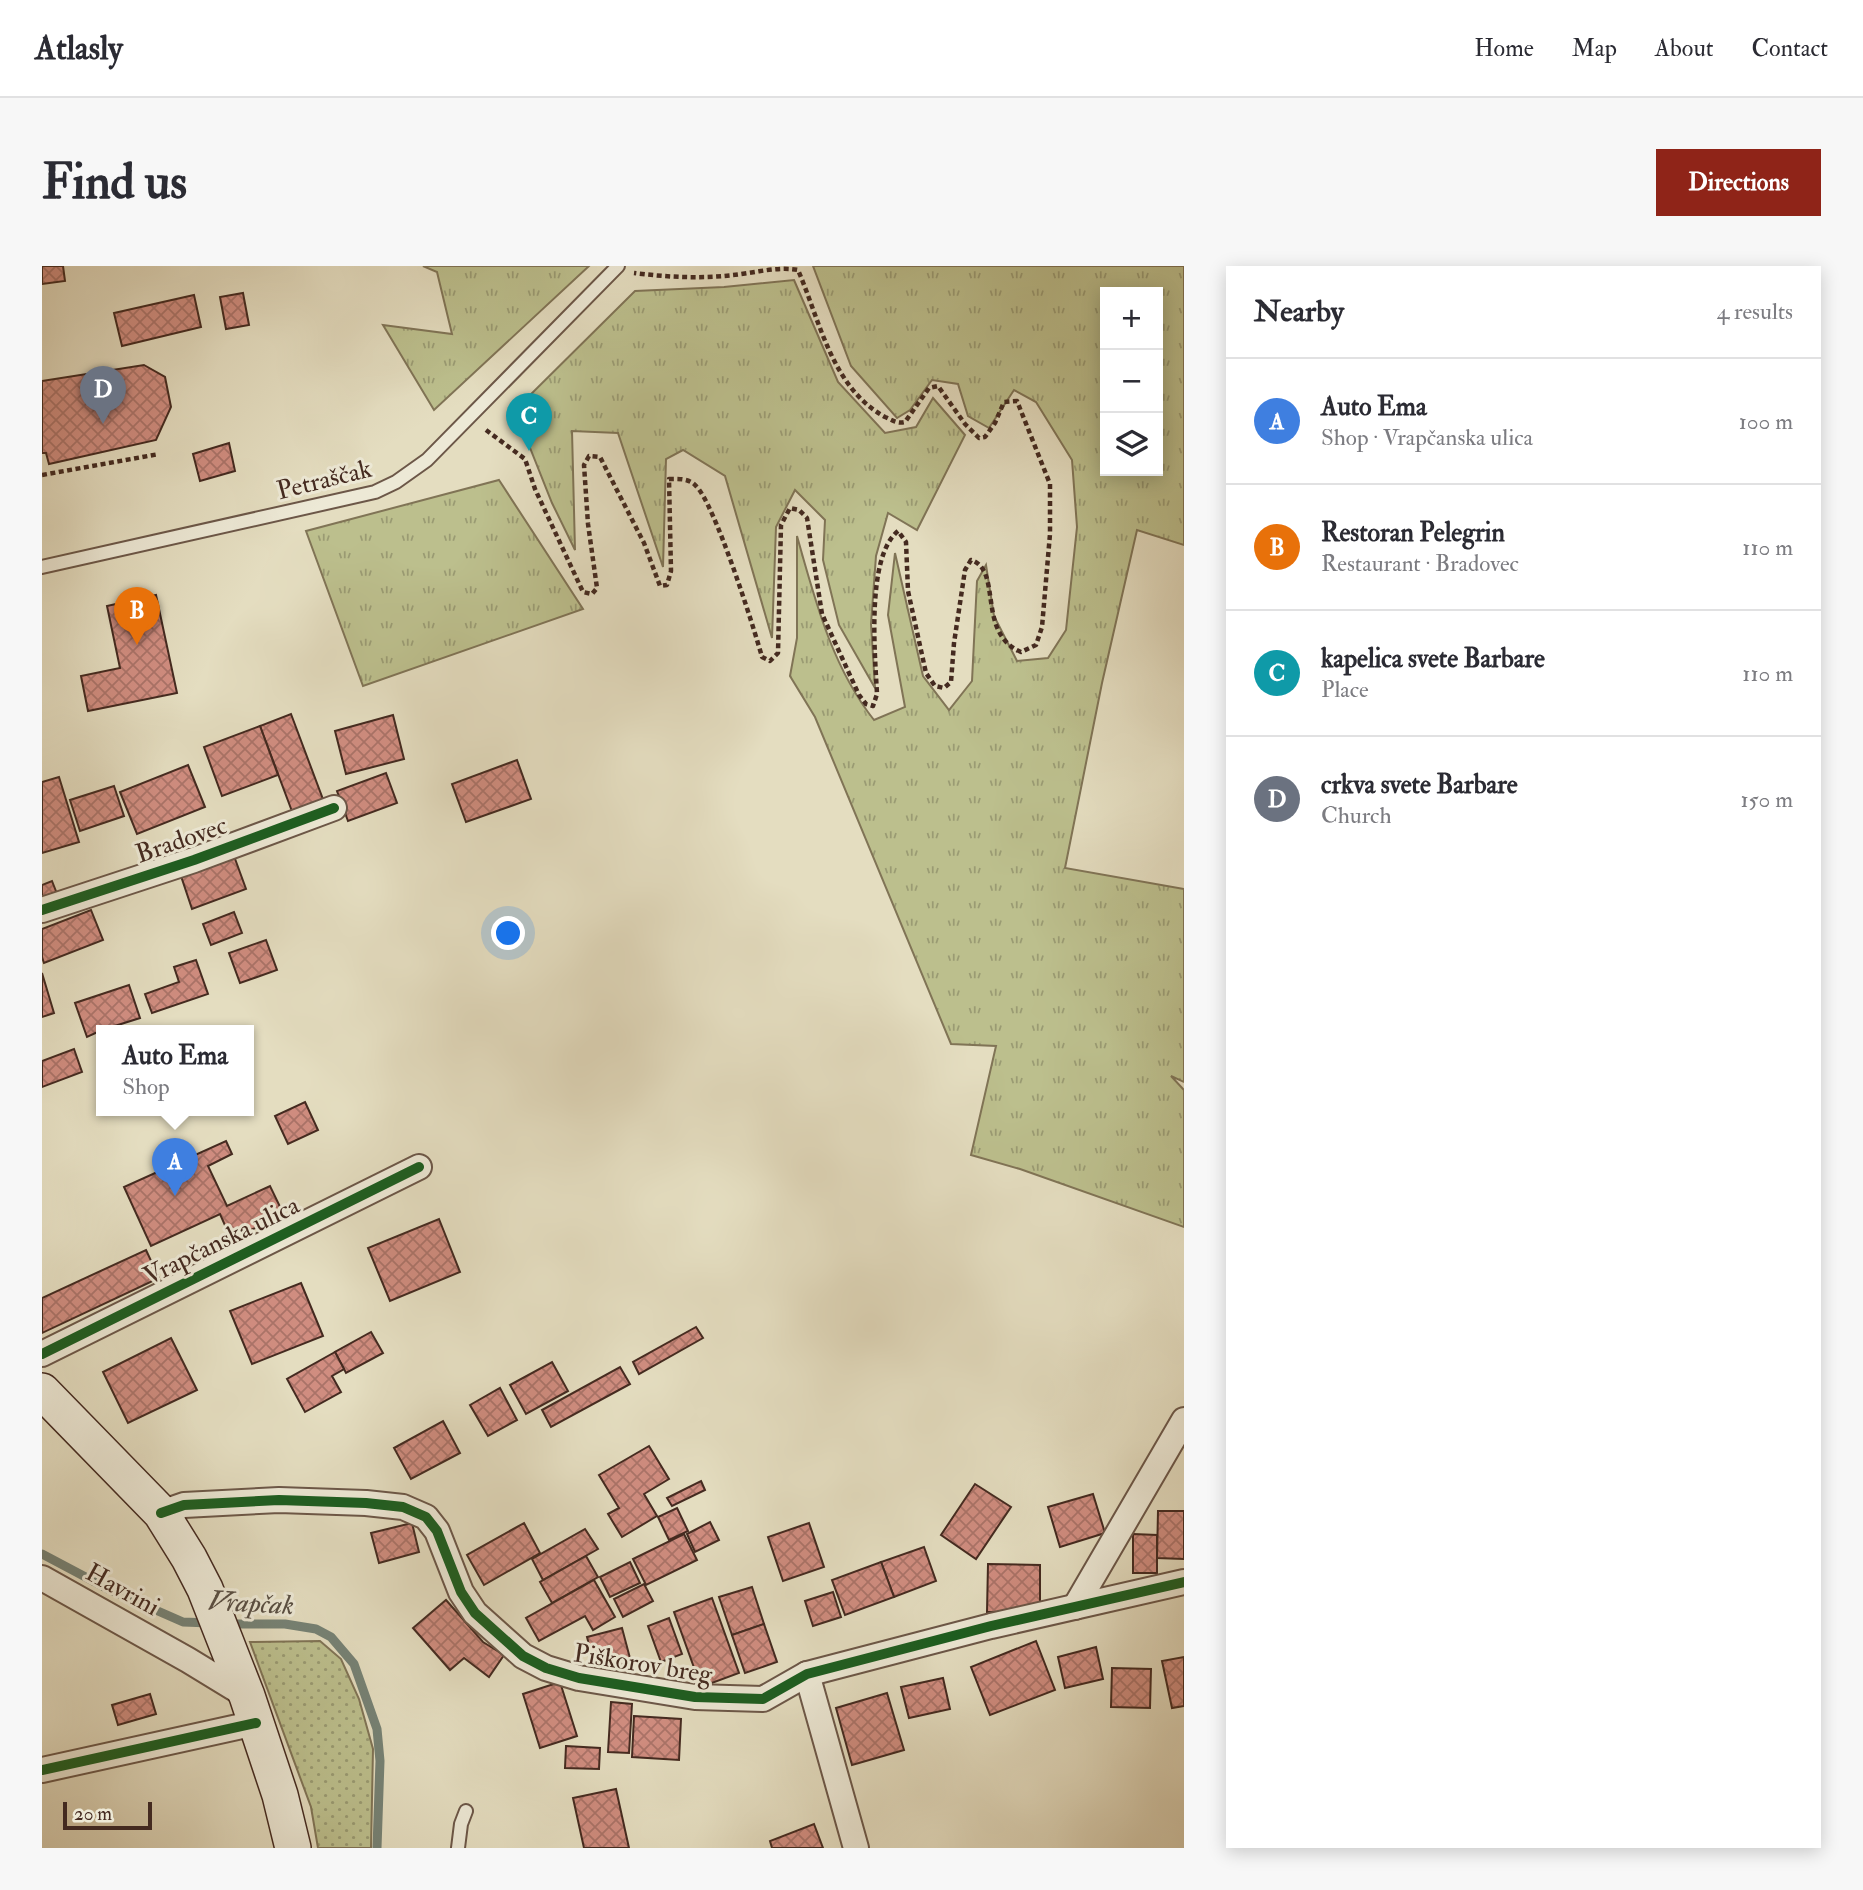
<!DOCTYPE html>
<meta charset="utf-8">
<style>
body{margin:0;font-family:"IM FELL Double Pica",serif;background:#f7f7f7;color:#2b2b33}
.controls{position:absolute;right:21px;top:21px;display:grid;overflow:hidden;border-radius:0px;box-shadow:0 4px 18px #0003}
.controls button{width:63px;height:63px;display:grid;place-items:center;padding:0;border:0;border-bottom:2px solid #e1e1e2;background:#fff;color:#2b2b33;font:35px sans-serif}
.scale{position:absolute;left:21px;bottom:18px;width:89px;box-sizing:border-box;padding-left:7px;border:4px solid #442a20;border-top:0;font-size:19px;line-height:24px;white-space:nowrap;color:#442a20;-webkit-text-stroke:5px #ede9d6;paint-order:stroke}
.you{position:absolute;left:467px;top:668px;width:24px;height:24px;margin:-18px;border:5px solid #fff;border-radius:50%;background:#1a73e8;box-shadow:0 0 0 10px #1a73e833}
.badge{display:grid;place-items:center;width:46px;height:46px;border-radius:50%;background:#8f2418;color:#fff;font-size:23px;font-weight:700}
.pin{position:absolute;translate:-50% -58px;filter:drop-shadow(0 2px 4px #0008)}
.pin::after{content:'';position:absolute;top:37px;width:24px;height:21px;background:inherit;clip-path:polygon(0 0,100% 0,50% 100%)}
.popup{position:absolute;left:54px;top:759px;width:158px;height:91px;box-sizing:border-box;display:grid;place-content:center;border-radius:0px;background:#fff;filter:drop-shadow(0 2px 5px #0005);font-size:23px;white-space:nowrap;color:#7c7c81}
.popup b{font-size:26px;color:#2b2b33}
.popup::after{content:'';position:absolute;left:50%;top:100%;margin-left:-14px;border:14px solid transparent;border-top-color:#fff}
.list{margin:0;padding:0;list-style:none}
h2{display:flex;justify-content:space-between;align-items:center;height:91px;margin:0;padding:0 28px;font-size:30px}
h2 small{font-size:23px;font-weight:400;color:#7c7c81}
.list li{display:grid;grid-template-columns:46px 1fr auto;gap:21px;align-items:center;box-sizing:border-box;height:126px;padding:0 28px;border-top:2px solid #e1e1e2}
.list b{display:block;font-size:26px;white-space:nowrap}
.list p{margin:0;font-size:23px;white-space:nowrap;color:#7c7c81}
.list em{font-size:23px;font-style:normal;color:#7c7c81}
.icon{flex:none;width:38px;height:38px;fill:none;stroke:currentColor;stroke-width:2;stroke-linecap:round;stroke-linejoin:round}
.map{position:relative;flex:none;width:1142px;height:1582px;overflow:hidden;border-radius:0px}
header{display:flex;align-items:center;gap:42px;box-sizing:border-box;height:98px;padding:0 35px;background:#fff;border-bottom:2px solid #e1e1e2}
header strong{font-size:33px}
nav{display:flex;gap:38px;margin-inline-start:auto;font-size:24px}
.intro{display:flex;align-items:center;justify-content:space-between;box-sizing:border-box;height:168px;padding:0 42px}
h1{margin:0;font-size:49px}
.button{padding:18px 32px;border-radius:0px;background:#8f2418;color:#fff;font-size:24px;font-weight:700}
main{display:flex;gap:42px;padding:0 42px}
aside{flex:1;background:#fff;border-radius:0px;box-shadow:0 4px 18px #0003}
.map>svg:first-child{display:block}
.grass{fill:url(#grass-tufts);stroke:#807456;stroke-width:2;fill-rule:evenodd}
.park{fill:url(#park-dots);stroke:#807456;stroke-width:2}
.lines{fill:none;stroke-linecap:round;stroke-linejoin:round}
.stream{stroke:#768275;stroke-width:9}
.building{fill:url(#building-cross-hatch);stroke:#442a20;stroke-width:2}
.service-casing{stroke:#6c5748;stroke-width:16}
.minor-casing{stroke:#6c5748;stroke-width:28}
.secondary-casing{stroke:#442a20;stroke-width:38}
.path{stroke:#442a20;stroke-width:4.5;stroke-dasharray:5 3.5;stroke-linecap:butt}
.service{stroke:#ede9d6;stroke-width:12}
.minor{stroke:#ede9d6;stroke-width:24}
.secondary{stroke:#ede9d6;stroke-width:35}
.cycleway-casing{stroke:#ede9d6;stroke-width:15}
.cycleway{stroke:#1b5e20;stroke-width:10}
.labels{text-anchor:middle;stroke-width:6;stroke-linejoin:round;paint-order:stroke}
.street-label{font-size:26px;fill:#442a20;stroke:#ede9d6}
.water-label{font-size:28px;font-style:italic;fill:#594f43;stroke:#ede9d6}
</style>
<header>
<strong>Atlasly</strong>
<nav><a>Home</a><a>Map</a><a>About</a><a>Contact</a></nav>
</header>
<div class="intro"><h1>Find us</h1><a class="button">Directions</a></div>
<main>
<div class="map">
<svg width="1142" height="1582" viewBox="0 0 1142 1582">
<defs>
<pattern id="grass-tufts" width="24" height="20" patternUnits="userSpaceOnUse" patternTransform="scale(1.75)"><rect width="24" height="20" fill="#bcbf8d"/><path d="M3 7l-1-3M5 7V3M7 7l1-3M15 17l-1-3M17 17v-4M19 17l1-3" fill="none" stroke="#9a9b73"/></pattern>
<pattern id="park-dots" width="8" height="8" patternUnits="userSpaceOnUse" patternTransform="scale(1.75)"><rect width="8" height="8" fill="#bcbf8d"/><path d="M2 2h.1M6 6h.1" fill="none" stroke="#9a9b73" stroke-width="1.8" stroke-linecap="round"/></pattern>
<pattern id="building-cross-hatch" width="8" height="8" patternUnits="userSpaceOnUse" patternTransform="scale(1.75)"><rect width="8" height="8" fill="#d08d80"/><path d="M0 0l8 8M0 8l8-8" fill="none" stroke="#aa7368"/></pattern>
</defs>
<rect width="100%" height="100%" fill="#e4ddc0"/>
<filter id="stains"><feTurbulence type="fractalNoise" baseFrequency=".00286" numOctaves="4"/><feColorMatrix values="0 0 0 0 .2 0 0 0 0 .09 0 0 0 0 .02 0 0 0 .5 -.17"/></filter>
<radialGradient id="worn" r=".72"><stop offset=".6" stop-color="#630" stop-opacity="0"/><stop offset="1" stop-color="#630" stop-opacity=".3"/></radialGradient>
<g class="grass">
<path d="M 381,0 L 547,0 L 392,144 L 341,59 L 410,68 L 395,6 Z"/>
<path d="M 771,0 L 1142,0 L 1142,279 L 1095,264 L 1060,417 L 1023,602 L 1142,623 L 1142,816 L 1129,810 L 1142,824 L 1142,961 L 978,903 L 929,889 L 954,780 L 909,778 L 773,451 L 748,410 L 755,372 L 755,270 C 773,334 790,401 832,454 L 863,441 L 846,349 L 853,287 L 881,410 L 907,444 L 930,415 L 935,315 L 944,299 L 952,350 L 975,395 L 1006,392 L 1024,364 L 1035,261 L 1030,194 L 994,136 L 972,124 L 947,162 L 926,150 L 916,118 L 890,114 L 868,144 L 855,152 L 809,100 ZM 1063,26 L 1116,26 L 1116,205 L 1063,205 Z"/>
<path d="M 752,14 L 796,116 L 843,167 L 874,161 L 891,132 L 923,169 L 875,264 L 846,247 L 834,290 L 829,358 L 833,422 L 797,359 L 781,294 L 783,254 L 753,224 L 734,261 L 730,372 L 683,210 L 641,184 L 624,193 L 621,301 L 576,167 L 530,165 L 533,284 L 510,237 L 473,144 L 593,25 L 682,21 Z"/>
<path d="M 457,214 L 541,343 L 321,420 L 264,265 Z"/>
</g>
<path class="park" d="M 278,1375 L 299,1393 L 317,1433 L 331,1483 L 329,1582 L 276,1582 L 269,1541 L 208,1376 Z"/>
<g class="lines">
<g class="stream">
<path d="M 0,1288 L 68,1324 L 141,1356 L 168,1357"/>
<path d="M 186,1358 L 243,1358 L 274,1363 L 289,1371 L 312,1398 L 335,1463 L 338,1495 L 335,1582"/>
</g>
</g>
<g class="building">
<path d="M 0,0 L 21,0 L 23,15 L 0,18 Z"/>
<path d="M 201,27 L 207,59 L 184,63 L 178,31 Z"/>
<path d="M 152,29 L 159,61 L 80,80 L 72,47 Z"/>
<path d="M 102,99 L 123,111 L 129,141 L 114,174 L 7,198 L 4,187 L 0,187 L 0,115 Z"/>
<path d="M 187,177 L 193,205 L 158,215 L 151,188 Z"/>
<path d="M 114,329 L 135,427 L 46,445 L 39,410 L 78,402 L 65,340 Z"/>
<path d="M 249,448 L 282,536 L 251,548 L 218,460 Z"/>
<path d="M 351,449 L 362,493 L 304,508 L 293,465 Z"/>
<path d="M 218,460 L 236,509 L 180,530 L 162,481 Z"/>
<path d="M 475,494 L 489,533 L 424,556 L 410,518 Z"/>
<path d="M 146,499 L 163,541 L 95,568 L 78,526 Z"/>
<path d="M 344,507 L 355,537 L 306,555 L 295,525 Z"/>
<path d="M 17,511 L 37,576 L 0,587 L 0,516 Z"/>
<path d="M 72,520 L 82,550 L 38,565 L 28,534 Z"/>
<path d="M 192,590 L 204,623 L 150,643 L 139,610 Z"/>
<path d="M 10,615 L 17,633 L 0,640 L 0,619 Z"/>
<path d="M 49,644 L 61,674 L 2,697 L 0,691 L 0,663 Z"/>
<path d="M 192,646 L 200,667 L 169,679 L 161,658 Z"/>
<path d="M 224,674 L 235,704 L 198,717 L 187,687 Z"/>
<path d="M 154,694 L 166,728 L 110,747 L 103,728 L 137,716 L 132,701 Z"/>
<path d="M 0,707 L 12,747 L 0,751 Z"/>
<path d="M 87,719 L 98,752 L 60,764 L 45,771 L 33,737 Z"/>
<path d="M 32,783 L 40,806 L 0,821 L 0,795 Z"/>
<path d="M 263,836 L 276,864 L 246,878 L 233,850 Z"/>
<path d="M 184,875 L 190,888 L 166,900 L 185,940 L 228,920 L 242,949 L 189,973 L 178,948 L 109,980 L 82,921 Z"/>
<path d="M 397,953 L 418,1006 L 348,1035 L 326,982 Z"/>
<path d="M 104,984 L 117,1012 L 0,1067 L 0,1032 Z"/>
<path d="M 259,1017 L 281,1070 L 210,1098 L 188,1045 Z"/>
<path d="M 654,1061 L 661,1072 L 597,1108 L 591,1096 Z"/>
<path d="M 329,1066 L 341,1087 L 304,1107 L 293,1086 Z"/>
<path d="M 129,1072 L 155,1124 L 86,1157 L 61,1106 Z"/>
<path d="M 293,1086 L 302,1103 L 290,1110 L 299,1126 L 263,1146 L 245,1113 Z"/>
<path d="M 510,1096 L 526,1125 L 484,1148 L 468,1119 Z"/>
<path d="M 578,1101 L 588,1118 L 509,1161 L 500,1144 Z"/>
<path d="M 458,1122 L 475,1154 L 446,1170 L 428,1139 Z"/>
<path d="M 401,1155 L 418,1187 L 369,1213 L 352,1182 Z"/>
<path d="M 607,1180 L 627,1213 L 602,1228 L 615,1250 L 580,1271 L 566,1248 L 577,1242 L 557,1209 Z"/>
<path d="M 659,1215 L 663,1224 L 630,1240 L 625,1232 Z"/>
<path d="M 933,1218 L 969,1241 L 934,1293 L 899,1269 Z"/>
<path d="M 1051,1228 L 1063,1267 L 1018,1281 L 1006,1241 Z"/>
<path d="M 635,1242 L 646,1265 L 627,1274 L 616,1251 Z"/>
<path d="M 1116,1245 L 1142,1245 L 1142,1293 L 1115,1292 Z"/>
<path d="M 668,1256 L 677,1274 L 653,1286 L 645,1268 Z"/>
<path d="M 370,1257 L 377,1286 L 337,1297 L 329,1267 Z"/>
<path d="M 482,1257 L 498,1287 L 442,1319 L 425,1289 Z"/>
<path d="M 767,1257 L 782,1301 L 741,1315 L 726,1271 Z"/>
<path d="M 543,1263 L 556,1283 L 501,1314 L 490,1293 Z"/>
<path d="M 642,1268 L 655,1294 L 604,1319 L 591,1293 Z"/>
<path d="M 1091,1268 L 1115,1269 L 1115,1307 L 1091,1307 Z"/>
<path d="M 882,1281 L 894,1315 L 852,1331 L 839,1296 Z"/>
<path d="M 544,1290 L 556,1311 L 510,1337 L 498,1316 Z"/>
<path d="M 588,1296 L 598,1317 L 568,1331 L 558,1311 Z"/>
<path d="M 839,1296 L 852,1331 L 803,1349 L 790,1314 Z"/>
<path d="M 946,1298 L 998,1299 L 998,1346 L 945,1346 Z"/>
<path d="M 552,1314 L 573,1351 L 551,1364 L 543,1350 L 497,1375 L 484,1352 Z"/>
<path d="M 602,1318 L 611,1335 L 581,1351 L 572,1333 Z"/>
<path d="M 710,1321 L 722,1358 L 690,1369 L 677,1331 Z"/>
<path d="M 791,1326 L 799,1351 L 771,1360 L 763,1335 Z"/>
<path d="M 670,1332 L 697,1407 L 659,1421 L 632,1346 Z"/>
<path d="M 404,1334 L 441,1376 L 462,1389 L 447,1411 L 422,1392 L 408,1404 L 371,1362 Z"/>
<path d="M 627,1352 L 640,1388 L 619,1396 L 606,1360 Z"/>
<path d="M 722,1358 L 735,1396 L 703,1407 L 690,1369 Z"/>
<path d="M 580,1362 L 589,1396 L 554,1405 L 545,1371 Z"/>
<path d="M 994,1375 L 1013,1424 L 948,1449 L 929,1401 Z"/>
<path d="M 1054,1381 L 1061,1413 L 1023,1422 L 1016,1391 Z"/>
<path d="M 1142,1391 L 1142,1440 L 1130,1442 L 1120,1395 Z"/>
<path d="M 1070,1402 L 1109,1403 L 1108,1442 L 1069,1441 Z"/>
<path d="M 901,1412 L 908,1443 L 867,1452 L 859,1421 Z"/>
<path d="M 518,1416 L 535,1470 L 498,1482 L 481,1428 Z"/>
<path d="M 845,1427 L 862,1484 L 810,1499 L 794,1442 Z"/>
<path d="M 108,1428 L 114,1448 L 76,1459 L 70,1439 Z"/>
<path d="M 569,1436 L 590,1438 L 587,1487 L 566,1486 Z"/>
<path d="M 592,1450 L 639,1453 L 637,1494 L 590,1491 Z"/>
<path d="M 524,1480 L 558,1482 L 557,1503 L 523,1502 Z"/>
<path d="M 574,1523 L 587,1582 L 542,1582 L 531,1532 Z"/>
<path d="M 772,1558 L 781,1582 L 730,1582 L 728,1575 Z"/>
</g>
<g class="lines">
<defs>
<g id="service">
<path d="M 0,301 L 333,226 L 354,216 L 385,194 L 576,0"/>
<path d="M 416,1582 L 419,1558 L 424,1545"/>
</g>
<g id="minor">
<path d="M 0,644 L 152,594 L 292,542"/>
<path d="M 0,1088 L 377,901"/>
<path d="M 119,1247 L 142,1239 L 237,1234 L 324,1237 L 361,1241 L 384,1251 L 395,1265 L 419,1326 L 433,1347 L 481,1390 L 504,1402 L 537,1412 L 653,1431 L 721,1433 L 765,1408 L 949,1360 L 1142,1316"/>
<path d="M 0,1312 L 146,1394 L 205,1430"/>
<path d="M 1033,1341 L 1142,1154"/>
<path d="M 765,1408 L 814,1582"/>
<path d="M 0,1504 L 214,1457"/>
</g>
<path id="secondary" d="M 0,1125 L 119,1247 L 147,1292 L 163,1323 L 205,1430 L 238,1529 L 251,1582"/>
</defs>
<use href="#service" class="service-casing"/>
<use href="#minor" class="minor-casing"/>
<use href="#secondary" class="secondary-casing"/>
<g class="path">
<path d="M 444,164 L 483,193 L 493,223 L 541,326 L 550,328 L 555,322 L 546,258 L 542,199 L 547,190 L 558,191 L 602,277 L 618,320 L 625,319 L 629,305 L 627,213 C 636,213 646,212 653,219 C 672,235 712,362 720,391 L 728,395 L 736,387 L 739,259 L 748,242 L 757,244 L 765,252 L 780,348 L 817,429 L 824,438 L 831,440 L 835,428 C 833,388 824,291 856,265 L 864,276 L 866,325 L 884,407 L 893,420 L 902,422 L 909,416 L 912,377 L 923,304 L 929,294 C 961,304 934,367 979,386 L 994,379 L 1000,361 L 1008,268 L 1008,218 L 975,135 L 962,136 L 953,157 L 943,171 L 937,172 L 923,158 L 896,120 L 887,122 L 863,156 C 855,158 850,154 843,151 C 790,122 778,55 756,4 C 736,0 712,7 691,9 C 658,13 625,11 592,7"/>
<path d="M 0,209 L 117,188"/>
</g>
<use href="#service" class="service"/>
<use href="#minor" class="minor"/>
<use href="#secondary" class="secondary"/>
<defs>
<g id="cycleway">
<path d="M 0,644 L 152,594 L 292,542"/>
<path d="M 0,1088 L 377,901"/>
<path d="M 119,1247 L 142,1239 L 237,1234 L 324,1237 L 361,1241 L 384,1251 L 395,1265 L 419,1326 L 433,1347 L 481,1390 L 504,1402 L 537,1412 L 653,1431 L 721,1433 L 765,1408 L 949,1360 L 1142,1316"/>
<path d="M 0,1504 L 214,1457"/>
</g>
</defs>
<use href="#cycleway" class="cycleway-casing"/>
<use href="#cycleway" class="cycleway"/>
</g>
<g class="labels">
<g class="street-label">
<text transform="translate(282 213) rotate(-14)" y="9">Petraščak</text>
<text transform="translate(139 573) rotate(-19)" y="9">Bradovec</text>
<text transform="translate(179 974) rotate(-26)" y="9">Vrapčanska ulica</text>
<text transform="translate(81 1323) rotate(29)" y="9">Havrini</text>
<text transform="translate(601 1397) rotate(9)" y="9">Piškorov breg</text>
</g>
<g class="water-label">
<text transform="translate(209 1336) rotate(3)" y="10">Vrapčak</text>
</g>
</g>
<rect width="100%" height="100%" filter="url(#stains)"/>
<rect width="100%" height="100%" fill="url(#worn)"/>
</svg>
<div class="controls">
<button>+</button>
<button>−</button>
<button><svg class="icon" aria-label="layers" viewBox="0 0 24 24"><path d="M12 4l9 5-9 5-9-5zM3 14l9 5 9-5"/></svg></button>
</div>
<div class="scale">20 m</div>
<div class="you"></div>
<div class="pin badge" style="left:133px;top:930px;background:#3f7fe0">A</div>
<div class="popup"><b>Auto Ema</b>Shop</div>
<div class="pin badge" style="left:95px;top:379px;background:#e8710a">B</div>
<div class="pin badge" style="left:487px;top:185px;background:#0f9aa8">C</div>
<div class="pin badge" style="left:61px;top:158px;background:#6b7280">D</div>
</div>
<aside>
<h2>Nearby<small>4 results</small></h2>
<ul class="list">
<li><span class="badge" style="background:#3f7fe0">A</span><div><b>Auto Ema</b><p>Shop · Vrapčanska ulica</p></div><em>100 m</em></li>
<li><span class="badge" style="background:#e8710a">B</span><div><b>Restoran Pelegrin</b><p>Restaurant · Bradovec</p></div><em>110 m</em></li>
<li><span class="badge" style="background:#0f9aa8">C</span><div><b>kapelica svete Barbare</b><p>Place</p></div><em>110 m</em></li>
<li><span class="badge" style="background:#6b7280">D</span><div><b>crkva svete Barbare</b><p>Church</p></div><em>150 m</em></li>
</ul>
</aside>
</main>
